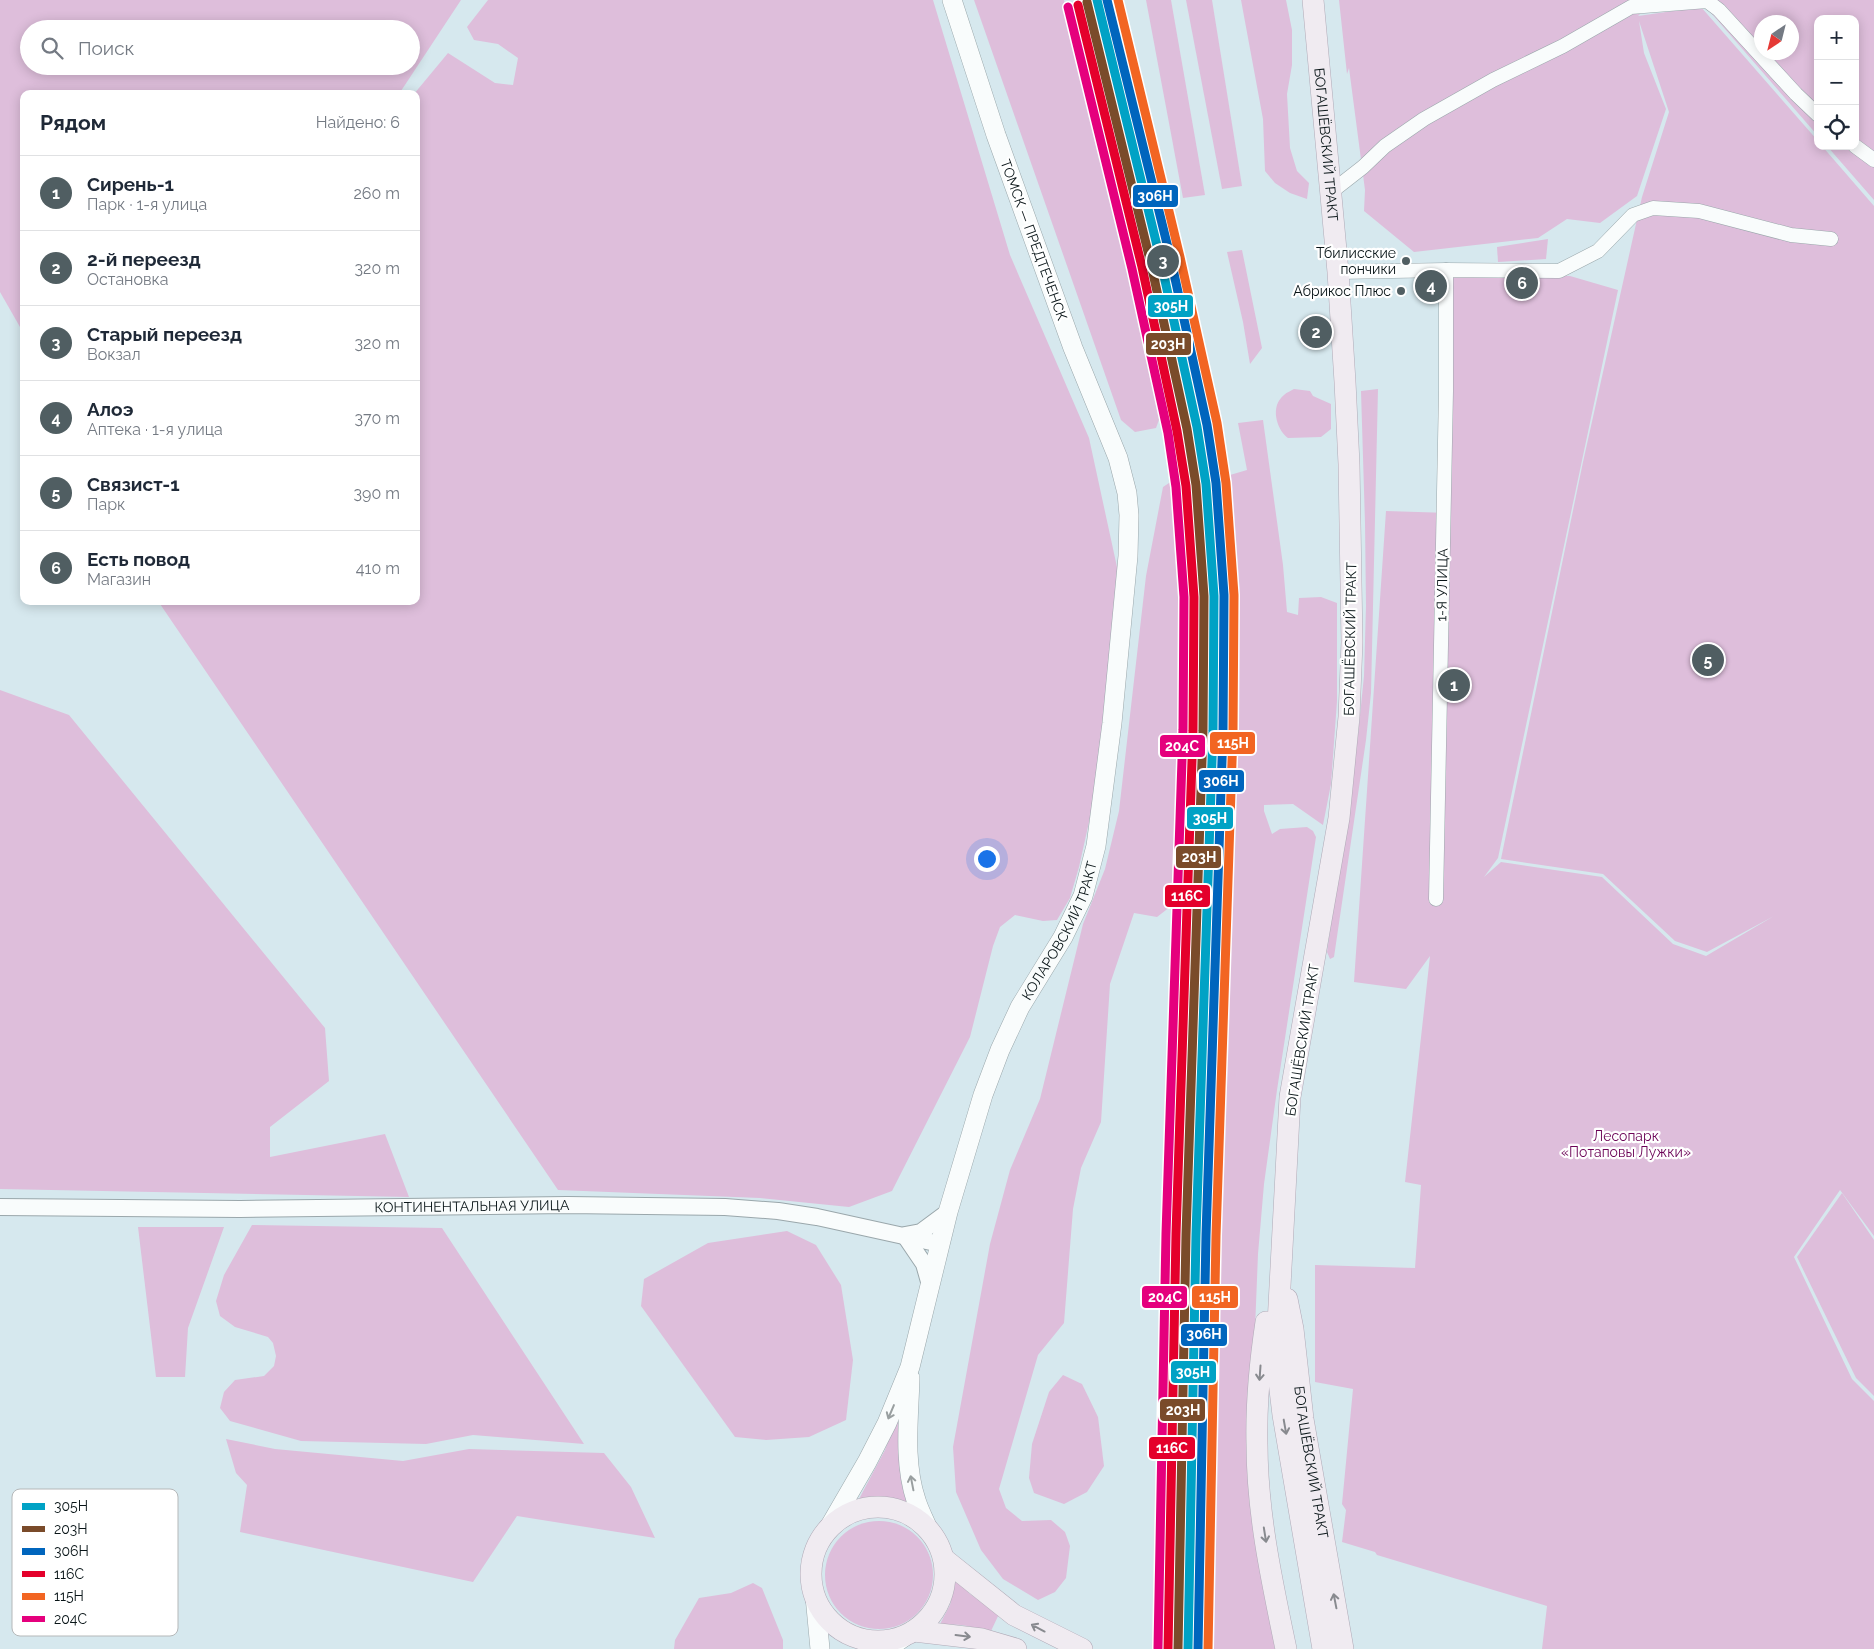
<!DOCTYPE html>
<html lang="ru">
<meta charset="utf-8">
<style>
body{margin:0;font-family:Raleway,sans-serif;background:#f6f6f7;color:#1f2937}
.controls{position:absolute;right:15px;top:15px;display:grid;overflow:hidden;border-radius:10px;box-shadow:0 2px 12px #0003}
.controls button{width:45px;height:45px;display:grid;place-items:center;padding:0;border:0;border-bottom:1px solid #e0e1e3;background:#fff;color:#1f2937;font:25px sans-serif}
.compass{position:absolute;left:1754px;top:15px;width:45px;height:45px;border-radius:50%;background:#fff;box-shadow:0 2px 12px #0003;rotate:215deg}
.you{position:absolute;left:986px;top:858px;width:18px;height:18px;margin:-12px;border:4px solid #fff;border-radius:50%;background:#1a73e8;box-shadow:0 0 0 8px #1a73e833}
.badge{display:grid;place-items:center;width:32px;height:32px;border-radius:50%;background:#505e62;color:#fff;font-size:16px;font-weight:700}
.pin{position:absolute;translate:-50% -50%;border:2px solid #fff;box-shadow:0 1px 5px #0006}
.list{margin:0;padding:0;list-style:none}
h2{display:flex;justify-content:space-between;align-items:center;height:65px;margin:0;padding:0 20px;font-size:21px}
h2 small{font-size:16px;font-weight:400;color:#747a83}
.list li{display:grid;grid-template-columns:32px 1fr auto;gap:15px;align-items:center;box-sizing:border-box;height:75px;padding:0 20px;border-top:1px solid #e0e1e3}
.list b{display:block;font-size:19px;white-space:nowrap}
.list p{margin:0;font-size:16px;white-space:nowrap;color:#747a83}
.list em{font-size:16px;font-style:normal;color:#747a83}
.icon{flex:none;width:28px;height:28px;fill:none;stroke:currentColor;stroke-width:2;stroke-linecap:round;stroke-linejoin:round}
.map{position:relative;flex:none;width:1874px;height:1649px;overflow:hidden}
.search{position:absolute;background:#fff;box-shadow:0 2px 12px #0003;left:20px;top:20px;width:400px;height:55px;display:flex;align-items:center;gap:12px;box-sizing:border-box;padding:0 18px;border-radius:28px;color:#747a83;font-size:19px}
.panel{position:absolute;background:#fff;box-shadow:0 2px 12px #0003;left:20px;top:90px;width:400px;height:515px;border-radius:10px}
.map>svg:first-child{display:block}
.green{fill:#debedb;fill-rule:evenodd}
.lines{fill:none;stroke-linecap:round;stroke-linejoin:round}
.minor-casing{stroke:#9aa7ab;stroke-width:15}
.tertiary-casing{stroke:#9aa7ab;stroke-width:18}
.secondary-casing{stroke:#9aa7ab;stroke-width:20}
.primary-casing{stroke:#b0aab7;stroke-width:22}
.minor{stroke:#f9fcfc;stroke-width:14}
.tertiary{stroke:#f9fcfc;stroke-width:16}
.secondary{stroke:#f9fcfc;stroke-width:19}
.primary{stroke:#f0ebf1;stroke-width:21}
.rail-1-casing{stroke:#fff;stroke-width:12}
.rail-2-casing{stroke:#fff;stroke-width:12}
.rail-3-casing{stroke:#fff;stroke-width:12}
.rail-4-casing{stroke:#fff;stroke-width:12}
.rail-5-casing{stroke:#fff;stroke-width:12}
.rail-6-casing{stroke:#fff;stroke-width:12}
.rail-1{stroke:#00a2c5;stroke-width:9}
.rail-2{stroke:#7a4b2a;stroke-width:9}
.rail-3{stroke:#0065bd;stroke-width:9}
.rail-4{stroke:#e4002b;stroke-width:9}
.rail-5{stroke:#f26522;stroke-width:9}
.rail-6{stroke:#e5007d;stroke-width:9}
.oneway{stroke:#888a8f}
.oneway2{stroke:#999fa0}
.poi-dot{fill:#505e62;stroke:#fff;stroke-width:2}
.labels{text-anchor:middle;stroke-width:4.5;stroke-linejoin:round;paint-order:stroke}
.street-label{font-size:14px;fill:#081417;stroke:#fff}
.poi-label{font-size:14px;fill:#081417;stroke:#fff;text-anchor:end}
.park-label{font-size:14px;fill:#6b0356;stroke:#fff}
.key{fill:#fff;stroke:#b5b8b9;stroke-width:1}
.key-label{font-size:14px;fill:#081417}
.line-badge{stroke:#fff;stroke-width:2}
.badge-label{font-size:14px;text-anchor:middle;font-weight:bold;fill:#fff}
</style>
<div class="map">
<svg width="1874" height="1649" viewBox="0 0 1874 1649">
<rect width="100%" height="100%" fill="#d6e8ee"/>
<g class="green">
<path d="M 0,0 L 461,0 L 399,94 L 24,94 L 24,334 L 0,292 ZM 29,29 L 411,29 L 411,66 L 29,66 Z"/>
<path d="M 488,0 L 933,0 L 1010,255 L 1089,438 L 1117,567 L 1116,621 L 1091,813 L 1079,867 L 1070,898 L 1057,920 L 1043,921 L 1015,915 L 1000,927 L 993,946 L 970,1037 L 892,1191 L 849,1207 L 760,1198 L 558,1190 L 158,601 L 416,601 L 416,94 L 414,94 L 448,53 L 495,83 L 513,85 L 518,58 L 498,44 L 474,40 L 467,27 Z"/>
<path d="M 974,0 L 1064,0 L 1163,409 L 1156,428 L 1135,432 L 1121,420 Z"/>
<path d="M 1146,0 L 1171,0 L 1205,195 L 1183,198 Z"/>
<path d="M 1186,0 L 1212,0 L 1242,186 L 1222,189 Z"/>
<path d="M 1241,0 L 1286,0 L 1292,30 L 1292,65 L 1287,94 L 1290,148 L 1297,171 L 1309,183 L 1307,199 L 1290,193 L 1275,183 L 1265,171 L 1263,119 Z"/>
<path d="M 1339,0 L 1874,0 L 1874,200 L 1827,146 L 1855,146 L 1855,19 L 1818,19 L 1818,136 L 1705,6 L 1643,11 L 1638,16 L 1701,7 L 1818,141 L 1818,146 L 1822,146 L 1874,206 L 1874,1236 L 1840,1190 L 1794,1257 L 1852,1379 L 1874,1401 L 1874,1649 L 1542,1649 L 1547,1606 L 1377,1555 L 1375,1552 L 1342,1542 L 1346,1510 L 1342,1504 L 1353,1389 L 1315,1382 L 1315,1265 L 1415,1268 L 1421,1185 L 1405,1182 L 1430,956 L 1406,989 L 1354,982 L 1386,511 L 1449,513 L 1451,273 L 1570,276 L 1618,290 L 1498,858 L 1484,877 L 1501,862 L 1602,877 L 1673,944 L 1706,956 L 1774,916 L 1707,952 L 1675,941 L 1603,874 L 1501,859 L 1583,462 L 1642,197 L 1669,112 L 1639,21 L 1644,53 L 1666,109 L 1637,196 L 1600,223 L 1567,219 L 1538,238 L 1414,252 L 1364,211 L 1365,190 L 1349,68 L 1347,74 ZM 1762,22 L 1792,22 L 1792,52 L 1762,52 Z"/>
<path d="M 1548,239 L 1546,259 L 1498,262 L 1497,247 Z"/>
<path d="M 1242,250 L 1262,348 L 1250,364 L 1243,322 L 1227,252 Z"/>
<path d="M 1294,389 L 1310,391 L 1313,396 L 1331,404 L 1331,429 L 1321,437 L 1288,438 C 1276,429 1270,406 1284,395 C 1287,392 1291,391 1294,389 Z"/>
<path d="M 1378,389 L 1371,693 L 1366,740 L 1334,957 L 1330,959 L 1327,952 L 1358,735 L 1364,676 L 1366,606 L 1365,523 L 1361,391 Z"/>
<path d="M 1263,420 L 1283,565 L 1287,612 L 1298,615 L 1299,598 L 1321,597 L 1337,603 L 1337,701 L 1331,784 L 1323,825 L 1293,804 L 1264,805 L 1264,811 L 1272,834 L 1280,829 L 1307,827 L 1313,831 L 1316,837 L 1277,1090 L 1264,1184 L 1258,1254 L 1249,1479 L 1275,1649 L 1203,1649 L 1208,1582 L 1206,1552 L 1204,1371 L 1214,908 L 1225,776 L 1223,769 L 1231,754 L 1224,745 L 1217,729 L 1225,719 L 1232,722 L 1233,714 L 1235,640 L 1224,495 L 1230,475 L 1247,470 L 1238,423 Z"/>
<path d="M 1172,481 L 1184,486 L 1185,524 L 1179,900 L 1157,917 L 1134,913 L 1110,984 L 1101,1122 L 1081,1168 L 1073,1209 L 1064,1323 L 1038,1355 L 999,1489 L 1006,1508 L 1022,1521 L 1051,1520 L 1065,1532 L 1070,1546 L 1066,1578 L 1055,1592 L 1038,1600 L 1003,1579 L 981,1550 L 956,1492 L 953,1447 L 990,1244 L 1010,1170 L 1040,1099 L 1083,924 L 1105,869 L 1119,811 L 1146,576 L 1163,487 Z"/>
<path d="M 0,690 L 69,715 L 325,1028 L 329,1081 L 270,1127 L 270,1157 L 385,1134 L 409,1197 L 0,1189 Z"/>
<path d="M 1842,1193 L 1874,1240 L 1874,1396 L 1856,1378 L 1797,1257 Z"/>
<path d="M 252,1225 L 442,1228 L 584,1444 L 473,1435 L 426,1444 L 301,1441 L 230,1421 L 220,1408 L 224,1392 L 235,1380 L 264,1376 L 274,1366 L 276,1356 L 273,1343 L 268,1337 L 235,1327 L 220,1316 L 216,1301 L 224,1275 Z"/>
<path d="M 138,1227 L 224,1227 L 188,1328 L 185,1377 L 156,1377 Z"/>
<path d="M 787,1231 L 816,1245 L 841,1285 L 853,1360 L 846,1420 L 809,1437 L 766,1440 L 735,1437 L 641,1306 L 644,1279 L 708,1243 Z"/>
<path d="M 1063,1375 L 1082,1384 L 1098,1417 L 1104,1466 L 1087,1492 L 1064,1504 L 1034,1493 L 1029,1478 L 1032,1444 L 1049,1392 Z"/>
<path d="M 905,1391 L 913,1505 L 888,1498 L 859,1499 L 885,1450 Z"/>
<path d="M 226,1439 L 275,1449 L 403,1461 L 469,1449 L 604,1453 L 631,1487 L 655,1538 L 517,1516 L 473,1582 L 240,1532 L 247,1485 L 236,1473 Z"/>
<circle cx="879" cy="1575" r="54"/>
<path d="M 956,1580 L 970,1594 L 999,1614 L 991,1631 L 962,1625 L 940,1624 L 950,1605 Z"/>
<path d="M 753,1583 L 762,1588 L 783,1640 L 783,1649 L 674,1649 L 675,1640 L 699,1598 L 731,1593 Z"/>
</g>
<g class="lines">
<defs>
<g id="minor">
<path d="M 1855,146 L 1874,160"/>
<path d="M 1331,192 L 1363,167 L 1385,146 L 1424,119 L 1493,80 L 1563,46 L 1631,7 L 1707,1 L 1719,10 L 1796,94 L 1818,115"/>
<path d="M 1338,272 L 1446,270 L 1559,271 L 1598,251 L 1633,215 L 1653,208 L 1699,211 L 1791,235 L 1831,239"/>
<path d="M 1436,899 L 1446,391 L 1446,270"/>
</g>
<g id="tertiary">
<path id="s1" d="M 0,1207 L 240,1209 L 567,1205 L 725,1207 L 778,1211 L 817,1217 L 940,1244"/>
<path d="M 905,1235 L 921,1232 L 948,1212"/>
<path d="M 905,1236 L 924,1264 L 930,1285"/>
</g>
<g id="secondary">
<path d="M 910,1378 C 909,1418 903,1461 916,1500 C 919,1510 924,1519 928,1529"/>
<path id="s2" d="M 827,1531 L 867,1462 L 887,1423 L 910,1367 L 948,1212 L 983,1095 L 1000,1050 L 1020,1007 L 1063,937 L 1083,896 L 1096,846 L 1112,723 L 1128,556 L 1129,515 L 1127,493 L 1118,458 L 1073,348 L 996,135 L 952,0"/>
<path d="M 815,1596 L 820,1649"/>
<path d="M 887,1649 L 904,1637"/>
</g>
<g id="primary">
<path id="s3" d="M 1313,0 L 1338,272 L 1345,382 L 1349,464 L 1352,642 L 1349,717 L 1339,818 L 1290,1097 L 1277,1343 L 1278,1373 L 1283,1415 L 1323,1649"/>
<path id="s4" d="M 1287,1299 L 1293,1329 L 1303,1419 L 1343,1649"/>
<path d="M 1266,1322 C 1260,1362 1256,1404 1257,1444 C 1257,1513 1272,1582 1286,1649"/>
<circle cx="878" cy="1574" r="67"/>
<path d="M 944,1559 L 1014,1615 L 1082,1649"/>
<path d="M 914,1631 L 982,1639 L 1016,1649"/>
</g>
</defs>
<use href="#minor" class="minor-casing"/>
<use href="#tertiary" class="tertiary-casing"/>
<use href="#secondary" class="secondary-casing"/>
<use href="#primary" class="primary-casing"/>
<use href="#minor" class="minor"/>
<use href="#tertiary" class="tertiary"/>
<use href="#secondary" class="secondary"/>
<use href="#primary" class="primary"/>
<defs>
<path id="rail-1" d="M 1097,0 L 1161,262 L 1197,427 L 1206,484 L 1214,596 L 1213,731 L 1196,1235 L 1188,1649"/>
<path id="rail-2" d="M 1087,2 L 1151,264 L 1187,429 L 1196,485 L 1204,596 L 1203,731 L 1186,1235 L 1178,1649"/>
<path id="rail-3" d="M 1107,0 L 1171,260 L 1207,425 L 1216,483 L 1224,595 L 1223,731 L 1206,1235 L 1198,1649"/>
<path id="rail-4" d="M 1078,5 L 1142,267 L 1177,431 L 1186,486 L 1194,597 L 1193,731 L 1176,1234 L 1168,1649"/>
<path id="rail-5" d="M 1118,0 L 1180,257 L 1217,423 L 1226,483 L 1234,595 L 1233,732 L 1216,1236 L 1208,1649"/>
<path id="rail-6" d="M 1068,7 L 1132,269 L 1168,433 L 1176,487 L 1184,597 L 1183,730 L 1166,1234 L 1158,1648"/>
</defs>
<use href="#rail-1" class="rail-1-casing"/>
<use href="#rail-2" class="rail-2-casing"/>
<use href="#rail-3" class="rail-3-casing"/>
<use href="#rail-4" class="rail-4-casing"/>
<use href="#rail-5" class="rail-5-casing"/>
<use href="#rail-6" class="rail-6-casing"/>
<use href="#rail-1" class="rail-1"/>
<use href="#rail-2" class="rail-2"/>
<use href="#rail-3" class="rail-3"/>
<use href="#rail-4" class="rail-4"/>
<use href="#rail-5" class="rail-5"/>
<use href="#rail-6" class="rail-6"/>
</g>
<defs><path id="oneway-shaft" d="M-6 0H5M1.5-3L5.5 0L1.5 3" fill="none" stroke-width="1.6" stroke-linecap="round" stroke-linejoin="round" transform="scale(1.25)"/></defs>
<g class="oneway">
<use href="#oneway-shaft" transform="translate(1260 1373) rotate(94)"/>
<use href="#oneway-shaft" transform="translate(1285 1427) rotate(80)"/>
<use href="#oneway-shaft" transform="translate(1265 1535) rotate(81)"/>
<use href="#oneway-shaft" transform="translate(1335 1601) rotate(-101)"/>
<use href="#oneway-shaft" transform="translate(1038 1628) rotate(-152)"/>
<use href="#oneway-shaft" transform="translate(963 1636) rotate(7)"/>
</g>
<g class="oneway2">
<use href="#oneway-shaft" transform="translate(891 1412) rotate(113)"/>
<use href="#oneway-shaft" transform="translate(912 1483) rotate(-101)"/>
</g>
<g class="poi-dot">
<circle cx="1406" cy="261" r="5"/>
<circle cx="1401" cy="291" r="5"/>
</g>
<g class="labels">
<g class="street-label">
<text dy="5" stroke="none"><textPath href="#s3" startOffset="145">БОГАШЁВСКИЙ ТРАКТ</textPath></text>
<text transform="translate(1034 240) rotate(70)" y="5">ТОМСК — ПРЕДТЕЧЕНСК</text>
<text transform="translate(1442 585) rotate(-89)" y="5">1-Я УЛИЦА</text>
<text transform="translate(1350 639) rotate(-89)" y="5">БОГАШЁВСКИЙ ТРАКТ</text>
<text dy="5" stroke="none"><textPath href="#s2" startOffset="648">КОЛАРОВСКИЙ ТРАКТ</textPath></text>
<text transform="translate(1302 1040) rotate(-81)" y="5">БОГАШЁВСКИЙ ТРАКТ</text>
<text dy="5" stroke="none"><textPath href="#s1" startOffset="472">КОНТИНЕНТАЛЬНАЯ УЛИЦА</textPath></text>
<text dy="5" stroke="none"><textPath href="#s4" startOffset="165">БОГАШЁВСКИЙ ТРАКТ</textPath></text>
</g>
<g class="poi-label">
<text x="1396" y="258">Тбилисские<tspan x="1396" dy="16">пончики</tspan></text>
<text x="1391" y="296">Абрикос Плюс</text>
</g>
<g class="park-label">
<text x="1626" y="1141">Лесопарк<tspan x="1626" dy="16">«Потаповы Лужки»</tspan></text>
</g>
</g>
<rect x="12" y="1489" width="166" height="147" rx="8" class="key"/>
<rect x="22" y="1503" width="23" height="7" fill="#00a2c5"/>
<rect x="22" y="1526" width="23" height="6" fill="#7a4b2a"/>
<rect x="22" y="1548" width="23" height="7" fill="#0065bd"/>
<rect x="22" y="1571" width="23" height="6" fill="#e4002b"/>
<rect x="22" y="1593" width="23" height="7" fill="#f26522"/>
<rect x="22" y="1616" width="23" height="6" fill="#e5007d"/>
<g class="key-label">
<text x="54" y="1511">305Н</text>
<text x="54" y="1534">203Н</text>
<text x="54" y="1556">306Н</text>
<text x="54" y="1579">116С</text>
<text x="54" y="1601">115Н</text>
<text x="54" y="1624">204С</text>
</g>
<g class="line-badge">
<rect x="1132" y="184" width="47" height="24" rx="5" fill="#0065bd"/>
<rect x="1147" y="294" width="47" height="24" rx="5" fill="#00a2c5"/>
<rect x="1145" y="332" width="47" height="24" rx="5" fill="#7a4b2a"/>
<rect x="1209" y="731" width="47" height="24" rx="5" fill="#f26522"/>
<rect x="1159" y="734" width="47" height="24" rx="5" fill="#e5007d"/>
<rect x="1198" y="769" width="47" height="24" rx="5" fill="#0065bd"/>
<rect x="1186" y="806" width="48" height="24" rx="5" fill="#00a2c5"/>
<rect x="1175" y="845" width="47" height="24" rx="5" fill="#7a4b2a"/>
<rect x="1164" y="884" width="47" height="24" rx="5" fill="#e4002b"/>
<rect x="1191" y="1285" width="48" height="24" rx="5" fill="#f26522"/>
<rect x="1141" y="1285" width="47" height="24" rx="5" fill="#e5007d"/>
<rect x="1180" y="1323" width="48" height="24" rx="5" fill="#0065bd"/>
<rect x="1170" y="1360" width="47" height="24" rx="5" fill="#00a2c5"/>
<rect x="1159" y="1398" width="47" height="24" rx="5" fill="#7a4b2a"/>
<rect x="1148" y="1436" width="48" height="24" rx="5" fill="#e4002b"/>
</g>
<g class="badge-label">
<text x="1155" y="201">306Н</text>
<text x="1171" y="311">305Н</text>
<text x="1168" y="349">203Н</text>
<text x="1233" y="748">115Н</text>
<text x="1182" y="751">204С</text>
<text x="1221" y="786">306Н</text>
<text x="1210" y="823">305Н</text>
<text x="1199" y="862">203Н</text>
<text x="1187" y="901">116С</text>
<text x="1215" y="1302">115Н</text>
<text x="1165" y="1302">204С</text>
<text x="1204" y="1339">306Н</text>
<text x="1193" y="1377">305Н</text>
<text x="1183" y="1415">203Н</text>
<text x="1172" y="1453">116С</text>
</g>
</svg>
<div class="controls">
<button>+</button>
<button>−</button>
<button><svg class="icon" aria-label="locate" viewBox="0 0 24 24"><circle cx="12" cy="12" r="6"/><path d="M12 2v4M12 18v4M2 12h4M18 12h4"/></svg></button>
</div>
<svg class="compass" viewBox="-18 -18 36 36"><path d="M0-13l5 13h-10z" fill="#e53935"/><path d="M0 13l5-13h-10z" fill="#747a83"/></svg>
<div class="you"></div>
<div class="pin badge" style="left:1454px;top:685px">1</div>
<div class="pin badge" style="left:1316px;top:332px">2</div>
<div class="pin badge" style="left:1163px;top:261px">3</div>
<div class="pin badge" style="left:1431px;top:286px">4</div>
<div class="pin badge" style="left:1708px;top:660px">5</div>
<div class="pin badge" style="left:1522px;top:283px">6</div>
<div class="search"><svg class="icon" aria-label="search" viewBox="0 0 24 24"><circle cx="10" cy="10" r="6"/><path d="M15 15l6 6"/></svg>Поиск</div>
<section class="panel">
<h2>Рядом<small>Найдено: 6</small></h2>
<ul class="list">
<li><span class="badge">1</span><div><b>Сирень-1</b><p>Парк · 1-я улица</p></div><em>260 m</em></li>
<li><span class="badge">2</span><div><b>2-й переезд</b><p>Остановка</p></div><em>320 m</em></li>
<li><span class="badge">3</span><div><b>Старый переезд</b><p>Вокзал</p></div><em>320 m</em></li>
<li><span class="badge">4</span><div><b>Алоэ</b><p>Аптека · 1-я улица</p></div><em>370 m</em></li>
<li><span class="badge">5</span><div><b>Связист-1</b><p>Парк</p></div><em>390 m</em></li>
<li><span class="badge">6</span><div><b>Есть повод</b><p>Магазин</p></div><em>410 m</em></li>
</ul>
</section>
</div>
